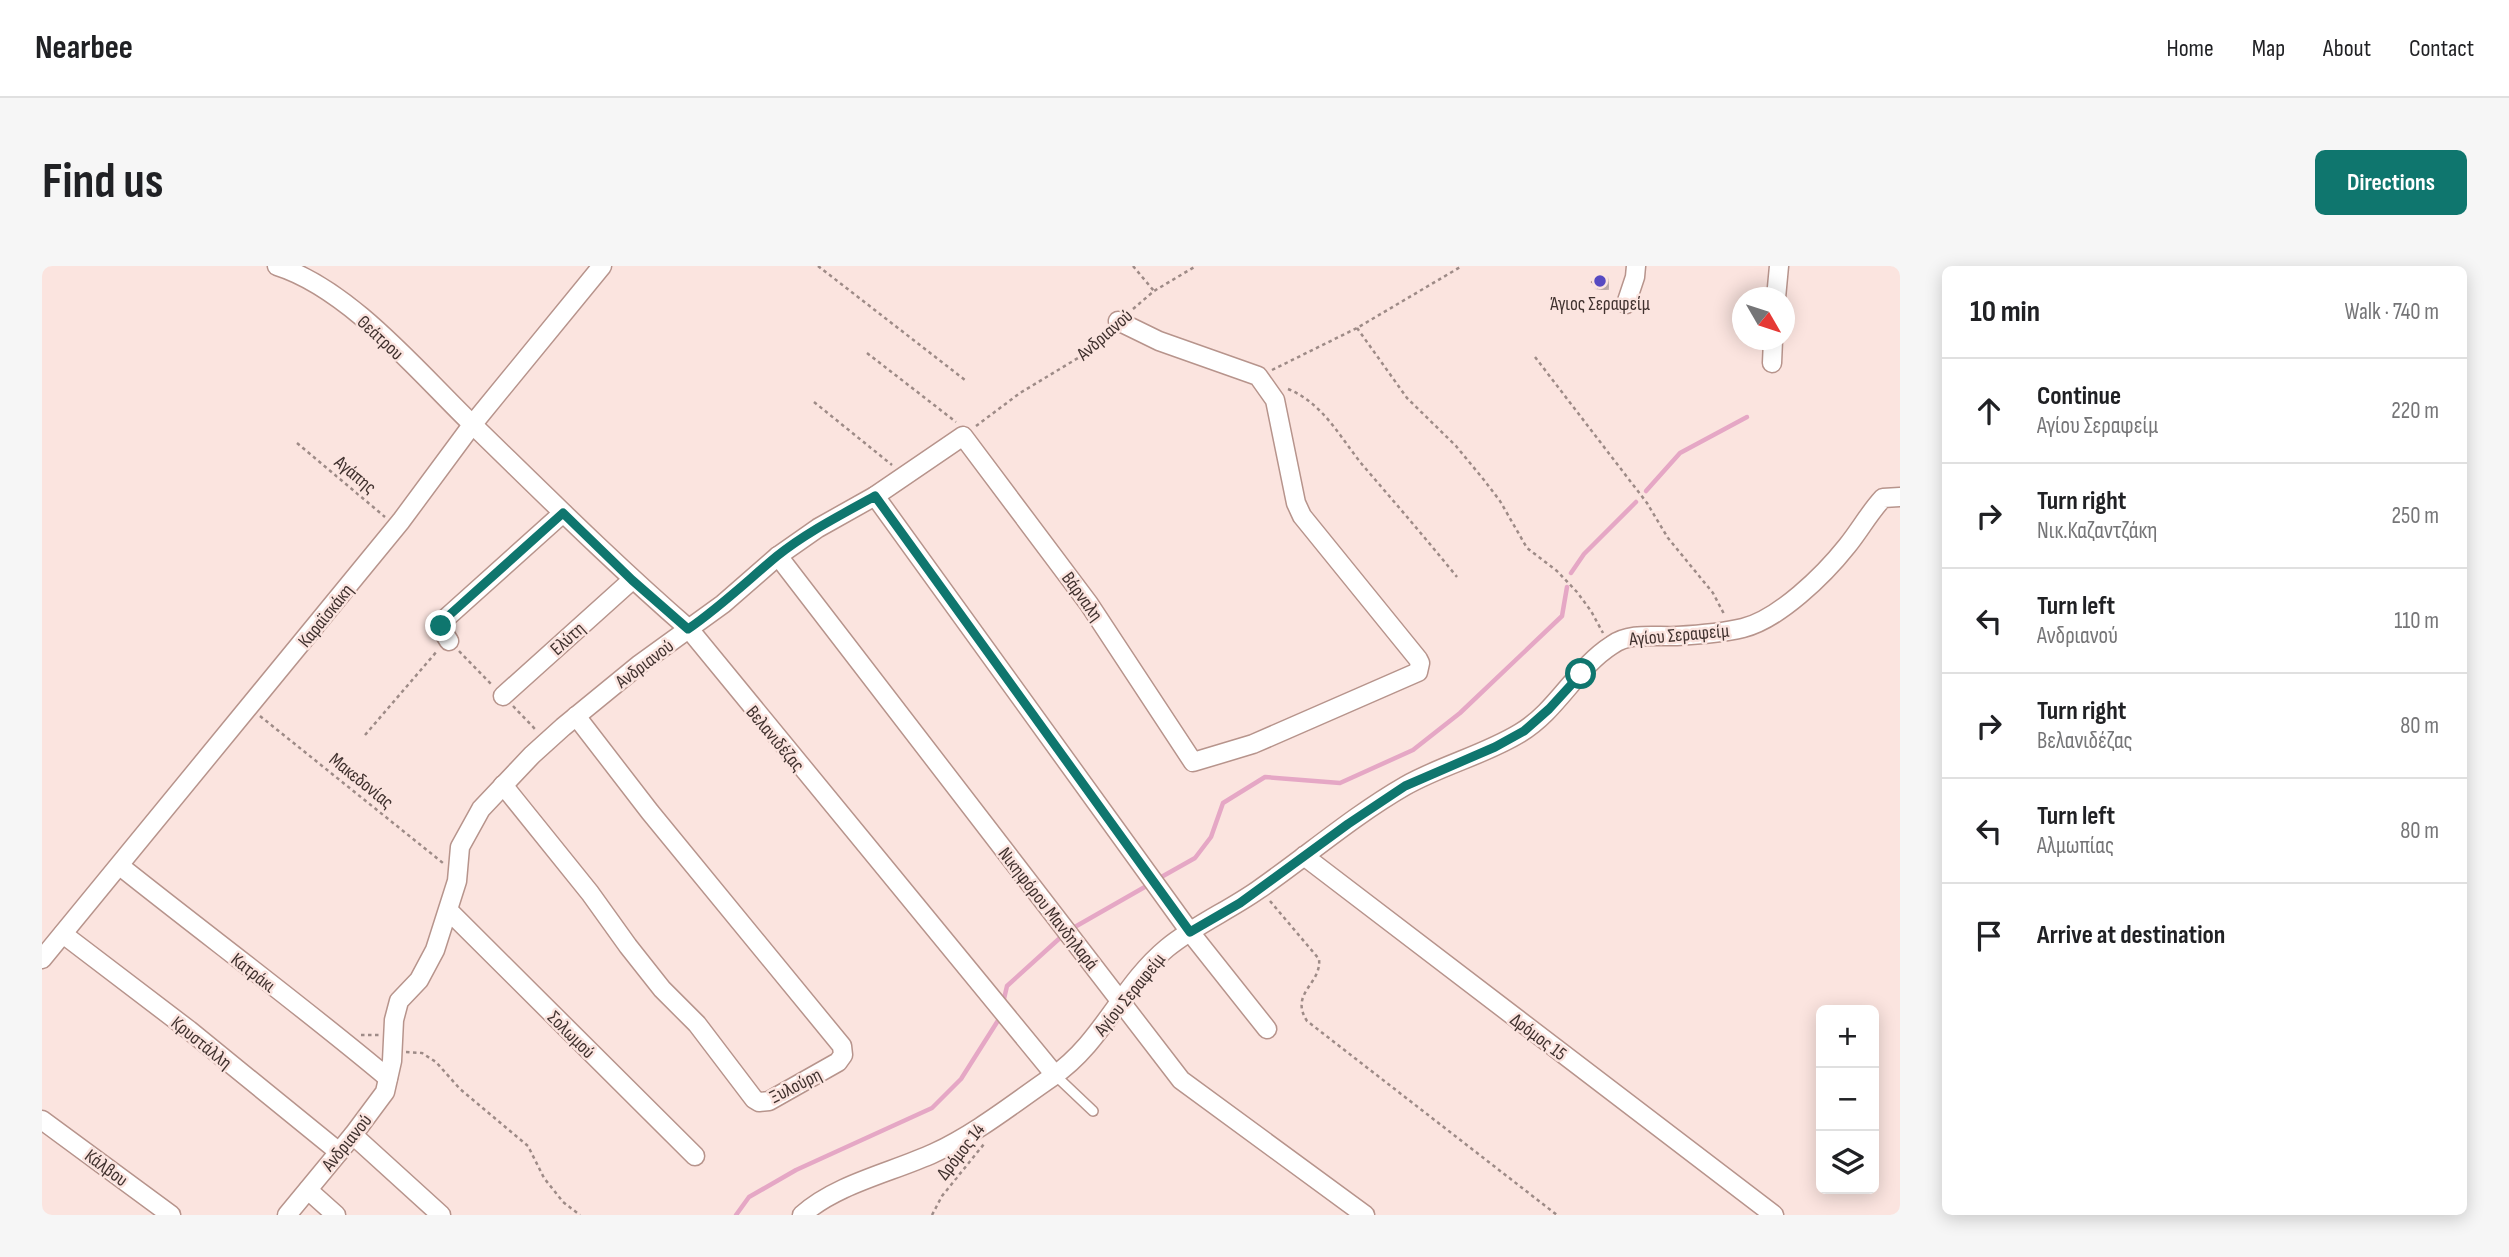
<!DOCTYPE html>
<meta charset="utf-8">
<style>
body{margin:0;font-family:"Sofia Sans Condensed",sans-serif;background:#f6f6f6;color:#202124}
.controls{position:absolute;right:21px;bottom:21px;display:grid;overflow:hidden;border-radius:10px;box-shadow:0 4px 18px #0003}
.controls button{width:63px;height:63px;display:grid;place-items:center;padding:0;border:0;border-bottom:2px solid #e0e0e0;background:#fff;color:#202124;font:35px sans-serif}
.compass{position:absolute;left:1690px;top:21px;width:63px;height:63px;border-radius:50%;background:#fff;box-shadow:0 4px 18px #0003;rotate:129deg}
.stop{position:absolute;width:21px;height:21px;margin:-16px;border:5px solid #0f766e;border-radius:50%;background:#fff}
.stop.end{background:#0f766e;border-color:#fff;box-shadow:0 2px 7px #0008}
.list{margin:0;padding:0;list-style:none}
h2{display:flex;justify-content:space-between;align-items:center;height:91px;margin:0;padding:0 28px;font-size:30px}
h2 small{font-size:23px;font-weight:400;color:#757577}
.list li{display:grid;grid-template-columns:46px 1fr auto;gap:21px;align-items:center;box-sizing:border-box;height:105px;padding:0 28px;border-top:2px solid #e0e0e0}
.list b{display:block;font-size:26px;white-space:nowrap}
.list p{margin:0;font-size:23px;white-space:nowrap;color:#757577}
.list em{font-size:23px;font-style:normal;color:#757577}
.icon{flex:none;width:38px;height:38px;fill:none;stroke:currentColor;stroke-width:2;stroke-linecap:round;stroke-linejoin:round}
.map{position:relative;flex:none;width:1858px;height:949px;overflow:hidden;border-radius:10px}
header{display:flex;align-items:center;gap:42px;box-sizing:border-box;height:98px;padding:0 35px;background:#fff;border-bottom:2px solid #e0e0e0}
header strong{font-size:33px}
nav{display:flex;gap:38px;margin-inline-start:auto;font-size:24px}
.intro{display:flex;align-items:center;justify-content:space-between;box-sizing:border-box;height:168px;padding:0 42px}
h1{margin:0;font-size:49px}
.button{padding:18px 32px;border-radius:10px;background:#0f766e;color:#fff;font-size:24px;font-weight:700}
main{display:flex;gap:42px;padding:0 42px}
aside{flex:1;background:#fff;border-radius:10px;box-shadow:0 4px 18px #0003}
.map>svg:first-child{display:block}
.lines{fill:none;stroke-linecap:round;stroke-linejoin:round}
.stream{stroke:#e5a7c5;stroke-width:4.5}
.building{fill:#fcb6be;stroke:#a98689;stroke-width:2;filter:url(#shadow)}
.lane-casing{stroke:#b7948c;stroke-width:12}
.street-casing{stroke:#b7948c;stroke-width:21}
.path{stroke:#9e8b87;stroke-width:2.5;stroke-dasharray:3.5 3.5;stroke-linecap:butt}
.lane{stroke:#fff;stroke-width:9}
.street{stroke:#fff;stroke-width:18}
.route{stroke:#0f766e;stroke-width:9}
.poi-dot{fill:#574ac2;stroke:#fbe4df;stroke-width:2.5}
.labels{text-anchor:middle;stroke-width:5;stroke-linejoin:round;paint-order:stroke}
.poi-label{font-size:19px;fill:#41322f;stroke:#fbe4df}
.street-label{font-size:19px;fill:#41322f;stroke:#fbe4df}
</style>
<header>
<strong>Nearbee</strong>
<nav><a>Home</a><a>Map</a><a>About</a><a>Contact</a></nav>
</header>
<div class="intro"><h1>Find us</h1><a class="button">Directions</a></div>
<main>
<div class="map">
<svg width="1858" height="949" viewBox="0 0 1858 949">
<defs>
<filter id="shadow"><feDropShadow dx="6" dy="6" stdDeviation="2" flood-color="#0004"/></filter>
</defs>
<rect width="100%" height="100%" fill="#fbe4df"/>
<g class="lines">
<g class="stream">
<path d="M 1604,225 L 1638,187 L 1705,151"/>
<path d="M 1529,307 L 1542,288 L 1594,236"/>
<path d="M 1114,614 L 1153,592 L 1169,571 L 1181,537 L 1223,511 L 1298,517 L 1371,484 L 1418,447 L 1520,350 L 1525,321"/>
<path d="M 1031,662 L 1108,618"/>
<path d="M 961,737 L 965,720 L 1019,671"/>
<path d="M 694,949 L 707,931 L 754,904 L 890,842 L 919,813 L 957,753"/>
</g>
</g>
<path class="building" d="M 1559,8 L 1565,14 L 1556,22 L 1550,16 Z"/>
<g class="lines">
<defs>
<path id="lane" d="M 1013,809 L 1051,845"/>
<g id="street">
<path d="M 235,0 C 308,23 377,107 431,159 C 502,228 572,298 647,363 L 1013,809"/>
<path d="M 1734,32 L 1737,0"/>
<path d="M 1584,38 L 1593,11 L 1594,0"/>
<path d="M 1730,97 L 1731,74"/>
<path d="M 833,230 L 1148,666 L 1225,763"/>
<path d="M 736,290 L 1139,814 L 1323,949"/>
<path d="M 407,375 L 400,364 L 403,353 L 521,247"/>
<path d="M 461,430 L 590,314"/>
<path d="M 461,519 L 548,627 L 586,680 L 620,723 L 655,758 L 712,833 L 717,836 L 727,835 L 796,796 L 801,789 L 800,780 L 608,546 L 534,450"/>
<path d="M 1262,590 L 1732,949"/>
<path d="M 78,600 C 167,671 259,739 346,812"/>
<path d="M 407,645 L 653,890"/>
<path d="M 21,668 L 147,764 L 297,886"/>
<path d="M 0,693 L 359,255 L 430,159 L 560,0"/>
<path d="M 0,854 L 129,949"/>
<path d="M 311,869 L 399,949"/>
<path d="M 266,924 L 294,949"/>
<path d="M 245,949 L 311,869 L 343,826 L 350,795 L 352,754 L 357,735 L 377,714 L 393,684 L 415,615 L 418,581 L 439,543 L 490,489 L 521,461 L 598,398 L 681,338 L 736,290 L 776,262 L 833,230 L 921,170 L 1047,338 L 1151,496 L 1211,478 L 1376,406 L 1378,397 L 1376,393 L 1260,250 L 1254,237 L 1233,134 L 1216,110 L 1117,75 L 1076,55"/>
<path d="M 760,949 C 794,918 851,906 892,887 C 935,867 972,837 1010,811 C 1061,776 1079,720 1125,682 C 1153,659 1186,645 1216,624 C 1265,590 1311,550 1363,520 C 1400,499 1442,489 1478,467 C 1515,445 1534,402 1570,379 C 1588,366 1613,371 1635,370 C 1653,369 1684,366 1701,362 C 1737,353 1782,309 1805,280 C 1818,264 1827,247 1841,232 L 1858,231"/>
</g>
</defs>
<use href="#lane" class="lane-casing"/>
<use href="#street" class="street-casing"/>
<g class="path">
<path d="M 776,0 L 923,114"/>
<path d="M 1091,0 L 1112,25"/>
<path d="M 1091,43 L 1112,25 L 1154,0"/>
<path d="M 1315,62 L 1365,132 L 1414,180 L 1442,214 L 1458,235 L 1485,282 L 1515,305 L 1535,326 L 1549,345 L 1561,367"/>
<path d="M 825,87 L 914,156"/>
<path d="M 1493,91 L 1605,237 L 1626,272 L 1671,327 L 1682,348"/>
<path d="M 1230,104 L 1315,62 L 1420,0"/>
<path d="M 1246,123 C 1283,138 1299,174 1324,203 C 1355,239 1385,274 1415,311"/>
<path d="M 772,136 L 850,199"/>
<path d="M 934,160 L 978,127 L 1036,92 L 1065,66"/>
<path d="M 255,177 L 343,251"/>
<path d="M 417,385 L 449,418"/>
<path d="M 471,440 L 493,463"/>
<path d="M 218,450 L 401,597"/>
<path d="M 323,469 L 396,384"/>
<path d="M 1228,635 L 1277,693 C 1280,718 1247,727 1265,755 L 1515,949"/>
<path d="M 319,769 L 337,769"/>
<path d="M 364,786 L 380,787 L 394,796 L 418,823 L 486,880 L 502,912 L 521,936 L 538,949"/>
<path d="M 890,949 L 900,930 L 942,878"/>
</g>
<use href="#lane" class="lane"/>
<use href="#street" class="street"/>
</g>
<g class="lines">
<path class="route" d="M 399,360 L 403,353 L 521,247 L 590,314 L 646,363 C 678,341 705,315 735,290 C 765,266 799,249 833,230 L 1148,666 L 1198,637 L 1306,558 L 1363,520 L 1453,481 L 1482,465 L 1507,443 L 1539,408"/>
</g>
<circle class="poi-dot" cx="1558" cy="15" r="7"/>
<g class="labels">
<g class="poi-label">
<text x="1558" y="44">Άγιος Σεραφείμ</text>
</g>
<g class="street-label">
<text transform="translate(1062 68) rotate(-41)" y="7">Ανδριανού</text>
<text transform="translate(339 71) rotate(43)" y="7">Θεάτρου</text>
<text transform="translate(314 208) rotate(40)" y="7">Αγάπης</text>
<text transform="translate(1041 330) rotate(54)" y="7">Βάρναλη</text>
<text transform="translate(283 349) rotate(-51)" y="7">Καραϊσκάκη</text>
<text transform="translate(1637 368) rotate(-5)" y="7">Αγίου Σεραφείμ</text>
<text transform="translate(525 372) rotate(-42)" y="7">Ελύτη</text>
<text transform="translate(602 397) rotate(-37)" y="7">Ανδριανού</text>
<text transform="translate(734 472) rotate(50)" y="7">Βελανιδέζας</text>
<text transform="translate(320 514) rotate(39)" y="7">Μακεδονίας</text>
<text transform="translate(1007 642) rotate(52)" y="7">Νικηφόρου Μανδηλαρά</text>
<text transform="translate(212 706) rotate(38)" y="7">Κατράκι</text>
<text transform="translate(1087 728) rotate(-51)" y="7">Αγίου Σεραφείμ</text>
<text transform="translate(530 768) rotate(45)" y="7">Σολωμού</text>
<text transform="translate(1497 770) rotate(37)" y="7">Δρόμος 15</text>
<text transform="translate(160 776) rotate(39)" y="7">Κρυστάλλη</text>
<text transform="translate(753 819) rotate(-27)" y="7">Ξυλούρη</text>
<text transform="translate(304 876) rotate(-51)" y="7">Ανδριανού</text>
<text transform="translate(918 885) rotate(-52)" y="7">Δρόμος 14</text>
<text transform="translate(65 901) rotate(37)" y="7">Κάλβου</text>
</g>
</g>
</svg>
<div class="controls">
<button>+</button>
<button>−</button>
<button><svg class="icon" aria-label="layers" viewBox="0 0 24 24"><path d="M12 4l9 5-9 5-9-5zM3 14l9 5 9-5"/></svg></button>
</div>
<svg class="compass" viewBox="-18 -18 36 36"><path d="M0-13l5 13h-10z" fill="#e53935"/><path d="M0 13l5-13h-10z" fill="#757577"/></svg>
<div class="stop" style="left:1539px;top:408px"></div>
<div class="stop end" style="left:399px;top:360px"></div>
</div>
<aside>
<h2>10 min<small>Walk · 740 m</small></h2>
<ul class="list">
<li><svg class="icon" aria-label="ahead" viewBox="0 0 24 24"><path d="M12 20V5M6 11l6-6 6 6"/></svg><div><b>Continue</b><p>Αγίου Σεραφείμ</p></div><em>220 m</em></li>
<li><svg class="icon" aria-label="right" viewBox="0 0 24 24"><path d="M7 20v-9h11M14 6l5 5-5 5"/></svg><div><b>Turn right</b><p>Νικ.Καζαντζάκη</p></div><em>250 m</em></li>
<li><svg class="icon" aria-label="left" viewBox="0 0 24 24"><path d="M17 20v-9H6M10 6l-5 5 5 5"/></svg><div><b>Turn left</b><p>Ανδριανού</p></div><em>110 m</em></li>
<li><svg class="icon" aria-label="right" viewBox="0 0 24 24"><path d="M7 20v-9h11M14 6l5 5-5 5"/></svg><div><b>Turn right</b><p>Βελανιδέζας</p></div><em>80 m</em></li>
<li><svg class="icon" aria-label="left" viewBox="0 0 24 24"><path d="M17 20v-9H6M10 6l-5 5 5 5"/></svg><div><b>Turn left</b><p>Αλμωπίας</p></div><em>80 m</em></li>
<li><svg class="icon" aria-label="arrive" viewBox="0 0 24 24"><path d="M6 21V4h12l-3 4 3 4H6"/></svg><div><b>Arrive at destination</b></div></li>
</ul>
</aside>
</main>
